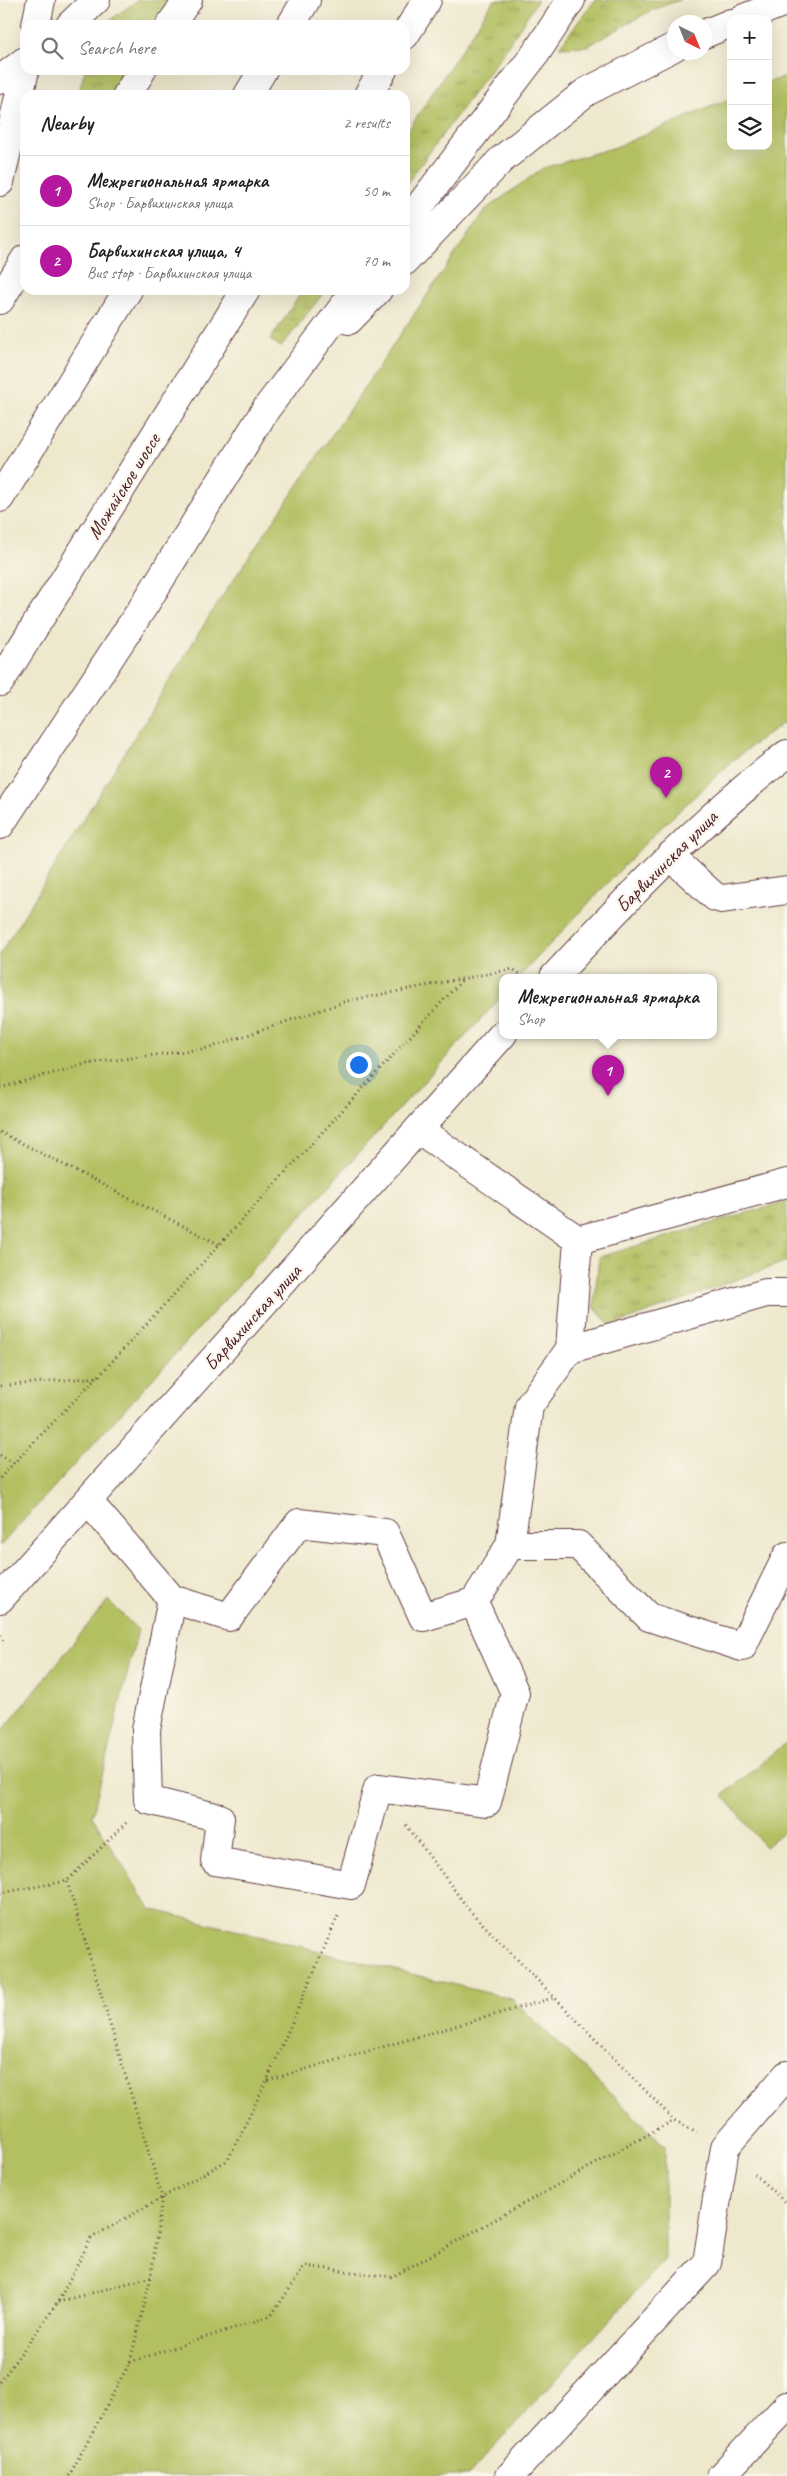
<!DOCTYPE html>
<meta charset="utf-8">
<style>
body{margin:0;font-family:Caveat,sans-serif;background:#f2f2f2;color:#202124}
.controls{position:absolute;right:15px;top:15px;display:grid;overflow:hidden;border-radius:10px;box-shadow:0 5px 20px #0002}
.controls button{width:45px;height:45px;display:grid;place-items:center;padding:0;border:0;border-bottom:1px solid #e0e0e0;background:#fff;color:#202124;font:25px sans-serif}
.compass{position:absolute;left:667px;top:15px;width:45px;height:45px;border-radius:50%;background:#fff;box-shadow:0 5px 20px #0002;rotate:137deg}
.you{position:absolute;left:358px;top:1064px;width:18px;height:18px;margin:-12px;border:4px solid #fff;border-radius:50%;background:#1a73e8;box-shadow:0 0 0 8px #1a73e833}
.badge{display:grid;place-items:center;width:32px;height:32px;border-radius:50%;background:#b5179e;color:#fff;font-size:16px;font-weight:700}
.pin{position:absolute;translate:-50% -41px;filter:drop-shadow(0 1px 2px #0008)}
.pin::after{content:'';position:absolute;top:26px;width:18px;height:15px;background:inherit;clip-path:polygon(0 0,100% 0,50% 100%)}
.popup{position:absolute;left:499px;top:974px;width:218px;height:65px;box-sizing:border-box;display:grid;place-content:center;border-radius:10px;background:#fff;filter:drop-shadow(0 1px 4px #0005);font-size:16px;white-space:nowrap;color:#757577}
.popup b{font-size:19px;color:#202124}
.popup::after{content:'';position:absolute;left:50%;top:100%;margin-left:-10px;border:10px solid transparent;border-top-color:#fff}
.list{margin:0;padding:0;list-style:none}
h2{display:flex;justify-content:space-between;align-items:center;height:65px;margin:0;padding:0 20px;font-size:21px}
h2 small{font-size:16px;font-weight:400;color:#757577}
.list li{display:grid;grid-template-columns:32px 1fr auto;gap:15px;align-items:center;box-sizing:border-box;height:70px;padding:0 20px;border-top:1px solid #e0e0e0}
.list b{display:block;font-size:19px;white-space:nowrap}
.list p{margin:0;font-size:16px;white-space:nowrap;color:#757577}
.list em{font-size:16px;font-style:normal;color:#757577}
.icon{flex:none;width:28px;height:28px;fill:none;stroke:currentColor;stroke-width:2;stroke-linecap:round;stroke-linejoin:round}
.map{position:relative;flex:none;width:787px;height:2476px;overflow:hidden}
.search{position:absolute;background:#fff;box-shadow:0 5px 20px #0002;left:20px;top:20px;width:390px;height:55px;display:flex;align-items:center;gap:12px;box-sizing:border-box;padding:0 18px;border-radius:15px;color:#757577;font-size:19px}
.panel{position:absolute;background:#fff;box-shadow:0 5px 20px #0002;left:20px;top:90px;width:390px;height:205px;border-radius:15px}
.map>svg:first-child{display:block}
.grass{fill:url(#grass-tufts);stroke:#7e7046}
.park{fill:#b3c062;stroke:#7e7046}
.lines{fill:none;stroke-linecap:round;stroke-linejoin:round}
.minor-casing{stroke:#633d43;stroke-width:30}
.major-casing{stroke:#633d43;stroke-width:30}
.path{stroke:#633d43;stroke-width:3;stroke-dasharray:1 4;stroke-linecap:butt}
.minor{stroke:#fff;stroke-width:28}
.major{stroke:#fff;stroke-width:28}
.labels{text-anchor:middle;stroke-width:5;stroke-linejoin:round;paint-order:stroke}
.street-label{font-size:20px;fill:#4a1f2b;stroke:#fbf7ec}
</style>
<div class="map">
<svg width="787" height="2476" viewBox="0 0 787 2476">
<defs>
<pattern id="grass-tufts" width="24" height="20" patternUnits="userSpaceOnUse" patternTransform="scale(1.25)"><rect width="24" height="20" fill="#b3c062"/><path d="M3 7l-1-3M5 7V3M7 7l1-3M15 17l-1-3M17 17v-4M19 17l1-3" fill="none" stroke="#949b51"/></pattern>
</defs>
<rect width="100%" height="100%" fill="#fbf7ec"/>
<filter id="ink" filterUnits="userSpaceOnUse"><feTurbulence type="fractalNoise" baseFrequency=".02" numOctaves="2"/><feDisplacementMap in="SourceGraphic" scale="10" xChannelSelector="R" yChannelSelector="G"/><feConvolveMatrix kernelMatrix="1 2 1 2 8 2 1 2 1" color-interpolation-filters="sRGB"/></filter>
<filter id="wash" filterUnits="userSpaceOnUse"><feTurbulence type="fractalNoise" baseFrequency=".0096" numOctaves="4" result="noise"/><feDisplacementMap in="SourceGraphic" scale="20" xChannelSelector="R" yChannelSelector="G"/><feGaussianBlur stdDeviation="1.12" result="paint"/><feColorMatrix in="noise" values="0 0 0 0 0 0 0 0 0 0 0 0 0 0 0 0 0 1.4 0 .05"/><feComposite in="paint" operator="in"/></filter>
<g filter="url(#wash)">
<rect width="100%" height="100%" fill="#eee8cd"/>
<g class="grass">
<path d="M 138,0 L 172,0 L 156,25 L 103,25 Z"/>
<path d="M 494,0 L 538,0 L 502,54 L 405,186 L 405,135 Z"/>
<path d="M 595,0 L 680,0 L 650,11 L 588,46 L 559,47 Z"/>
<path d="M 85,70 L 126,70 L 110,95 L 78,95 Z"/>
<path d="M 303,290 L 326,290 L 281,347 L 270,340 Z"/>
<path d="M 787,1201 L 787,1261 L 611,1326 L 594,1307 L 599,1257 Z"/>
</g>
<g class="park">
<path d="M 787,77 L 787,720 L 737,757 L 653,835 L 519,977 L 503,977 L 503,995 L 0,1546 L 0,954 L 215,607 L 485,210 L 543,168 L 616,147 L 731,98 L 731,146 L 768,146 L 768,82 Z"/>
<path d="M 108,1600 L 138,1630 L 92,1816 L 150,1909 L 512,1999 L 665,2146 L 665,2259 L 468,2476 L 0,2476 L 0,1734 Z"/>
<path d="M 787,1742 L 787,1829 L 765,1847 L 723,1795 Z"/>
</g>
</g>
<g filter="url(#ink)">
<g class="lines">
<defs>
<g id="minor">
<path d="M 670,856 L 715,897 L 722,899 L 787,890"/>
<path d="M 554,977 C 627,898 701,820 787,754"/>
<path d="M 419,1130 L 578,1240"/>
<path d="M 578,1240 L 787,1183"/>
<path d="M 570,1349 L 766,1293 L 787,1293"/>
<path d="M 88,1501 L 172,1599 L 229,1617 L 299,1523 L 385,1533 L 423,1617 L 474,1602 L 510,1545 L 529,1406 L 570,1349 L 578,1240"/>
<path d="M 510,1545 L 578,1545 L 649,1617 L 742,1647 L 787,1556"/>
<path d="M 0,1599 L 503,1034"/>
<path d="M 172,1599 L 146,1730 L 148,1800 L 220,1818 L 215,1861 L 351,1885 L 378,1788 L 487,1802 L 515,1693 L 474,1602"/>
<path d="M 510,2476 L 707,2263 L 725,2147 L 787,2075"/>
<path d="M 721,2476 L 787,2406"/>
</g>
<g id="major">
<path d="M 742,19 L 787,1"/>
<path d="M 36,25 L 41,0"/>
<path d="M 70,25 L 96,0"/>
<path d="M 170,25 L 188,0"/>
<path d="M 291,25 L 306,0"/>
<path d="M 704,34 L 731,23"/>
<path d="M 405,35 L 427,0"/>
<path d="M 0,80 L 25,61"/>
<path d="M 127,95 L 142,70"/>
<path d="M 248,95 L 263,70"/>
<path d="M 368,95 L 383,70"/>
<path d="M 0,182 L 25,70"/>
<path d="M 405,225 L 536,53 L 571,0"/>
<path d="M 405,261 L 501,160 L 586,92 L 674,47"/>
<path d="M 0,300 L 25,259"/>
<path d="M 349,320 L 378,290"/>
<path d="M 0,498 L 128,290"/>
<path d="M 0,682 L 246,290"/>
<path d="M 0,825 L 145,604 L 266,409 L 356,290"/>
</g>
</defs>
<use href="#minor" class="minor-casing"/>
<use href="#major" class="major-casing"/>
<g class="path">
<path d="M 0,1088 L 85,1064 L 209,1048 L 347,1001 L 513,969 L 522,976"/>
<path d="M 0,1132 L 220,1245"/>
<path d="M 0,1386 L 98,1377 L 462,980"/>
<path d="M 0,1455 L 14,1463 L 97,1377"/>
<path d="M 0,1478 L 14,1463"/>
<path d="M 0,1635 L 4,1643"/>
<path d="M 406,1825 L 470,1911 L 674,2120 L 697,2132"/>
<path d="M 0,1893 L 67,1881 L 127,1822"/>
<path d="M 268,2080 L 556,1997"/>
<path d="M 754,2174 L 787,2204"/>
<path d="M 58,2302 L 151,2277 L 162,2197 L 67,1881"/>
<path d="M 130,2362 L 271,2316 L 305,2266 L 392,2277 L 674,2120"/>
<path d="M 0,2382 L 58,2302 L 91,2238 L 228,2160 L 267,2080 L 338,1916"/>
<path d="M 69,2476 L 130,2362 L 151,2277"/>
</g>
<use href="#minor" class="minor"/>
<use href="#major" class="major"/>
</g>
</g>
<g class="labels">
<g class="street-label">
<text transform="translate(123 486) rotate(-58)" y="7">Можайское шоссе</text>
<text transform="translate(666 861) rotate(-45)" y="7">Барвихинская улица</text>
<text transform="translate(252 1317) rotate(-48)" y="7">Барвихинская улица</text>
</g>
</g>
</svg>
<div class="controls">
<button>+</button>
<button>−</button>
<button><svg class="icon" aria-label="layers" viewBox="0 0 24 24"><path d="M12 4l9 5-9 5-9-5zM3 14l9 5 9-5"/></svg></button>
</div>
<svg class="compass" viewBox="-18 -18 36 36"><path d="M0-13l5 13h-10z" fill="#e53935"/><path d="M0 13l5-13h-10z" fill="#757577"/></svg>
<div class="you"></div>
<div class="pin badge" style="left:608px;top:1096px">1</div>
<div class="popup"><b>Межрегиональная ярмарка</b>Shop</div>
<div class="pin badge" style="left:666px;top:798px">2</div>
<div class="search"><svg class="icon" aria-label="search" viewBox="0 0 24 24"><circle cx="10" cy="10" r="6"/><path d="M15 15l6 6"/></svg>Search here</div>
<section class="panel">
<h2>Nearby<small>2 results</small></h2>
<ul class="list">
<li><span class="badge">1</span><div><b>Межрегиональная ярмарка</b><p>Shop · Барвихинская улица</p></div><em>50 m</em></li>
<li><span class="badge">2</span><div><b>Барвихинская улица, 4</b><p>Bus stop · Барвихинская улица</p></div><em>70 m</em></li>
</ul>
</section>
</div>
